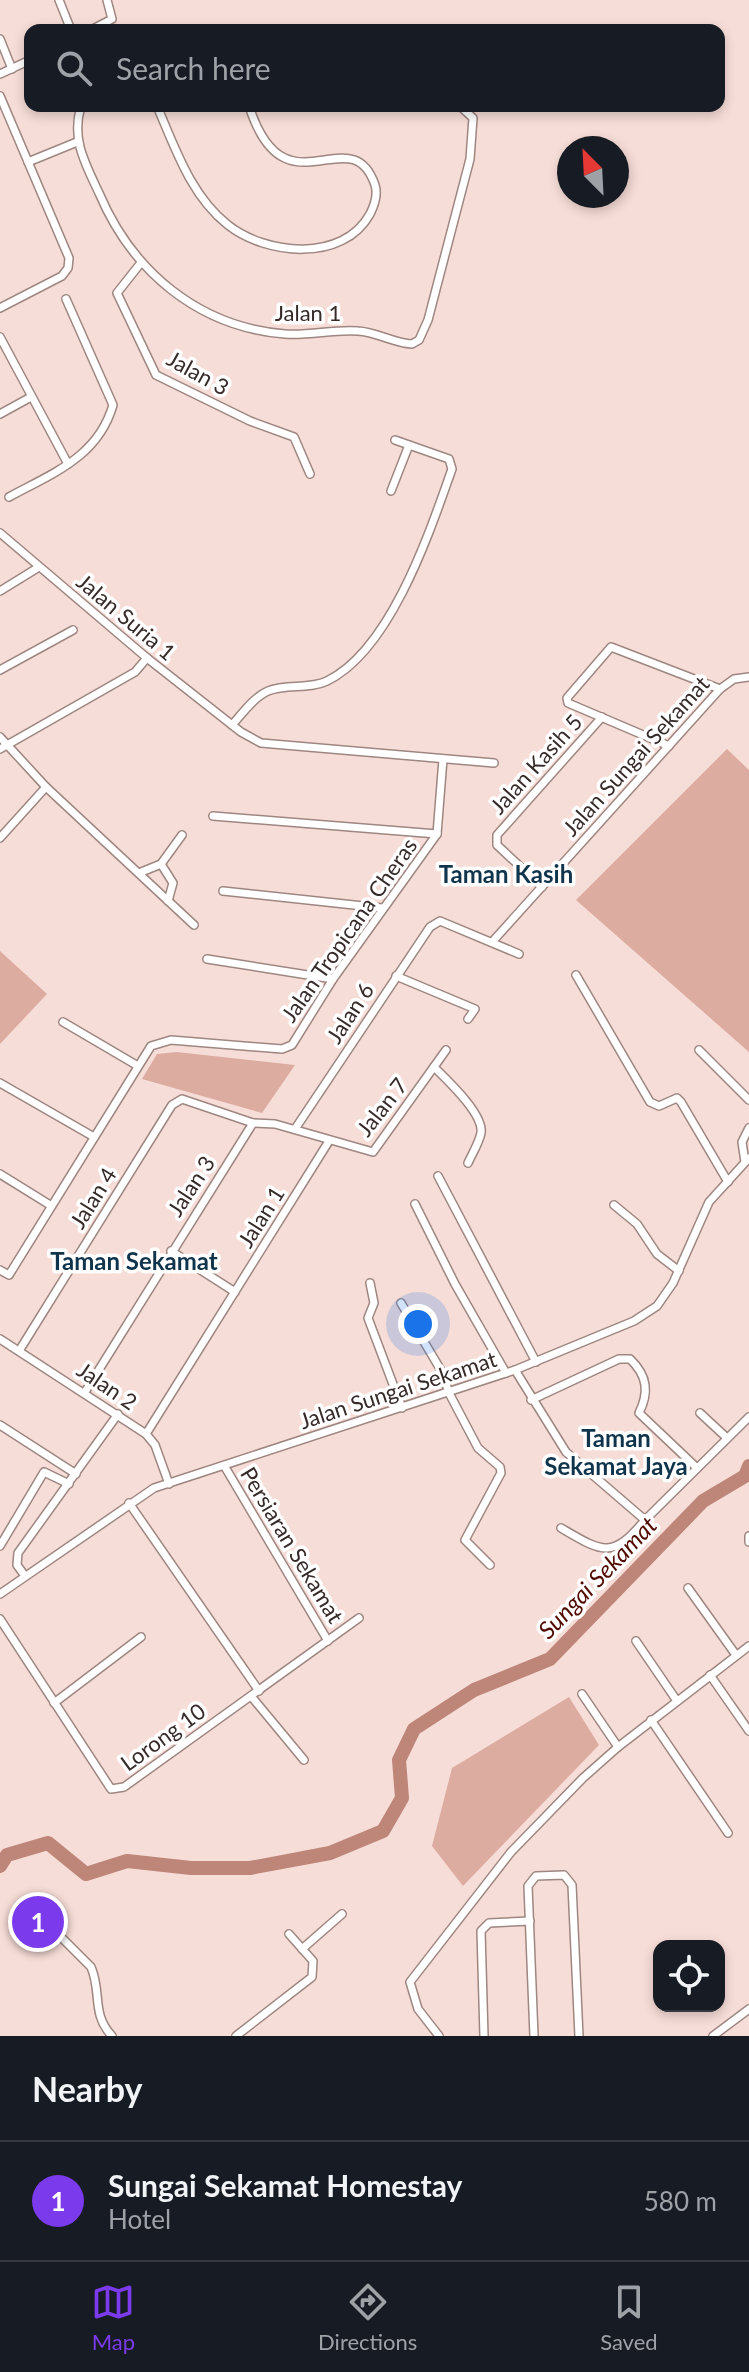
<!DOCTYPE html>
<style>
body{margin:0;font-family:Lato,sans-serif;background:#242831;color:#f1f3f6}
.controls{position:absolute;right:24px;bottom:24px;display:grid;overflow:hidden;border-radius:16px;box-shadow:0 4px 12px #0003}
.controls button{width:72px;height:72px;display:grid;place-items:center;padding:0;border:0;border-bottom:2px solid #363941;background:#171b24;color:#f1f3f6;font:40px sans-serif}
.compass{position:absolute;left:557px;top:136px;width:72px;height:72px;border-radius:50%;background:#171b24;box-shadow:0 4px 12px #0003;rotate:336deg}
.you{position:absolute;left:418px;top:1324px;width:28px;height:28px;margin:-20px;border:6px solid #fff;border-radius:50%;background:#1a73e8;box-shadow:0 0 0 12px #1a73e833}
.badge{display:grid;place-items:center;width:52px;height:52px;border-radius:50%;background:#7c3aed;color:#fff;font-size:26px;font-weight:700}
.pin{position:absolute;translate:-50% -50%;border:4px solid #fff;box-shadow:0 2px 8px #0006}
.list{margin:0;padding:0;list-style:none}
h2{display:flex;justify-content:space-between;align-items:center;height:104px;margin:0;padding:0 32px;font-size:34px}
h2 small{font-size:26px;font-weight:400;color:#9ea1a6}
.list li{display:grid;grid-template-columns:52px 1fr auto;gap:24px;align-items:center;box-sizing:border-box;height:120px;padding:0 32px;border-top:2px solid #363941}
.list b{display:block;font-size:30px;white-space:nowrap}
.list p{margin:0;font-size:26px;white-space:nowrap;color:#9ea1a6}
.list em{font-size:26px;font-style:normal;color:#9ea1a6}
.icon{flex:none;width:44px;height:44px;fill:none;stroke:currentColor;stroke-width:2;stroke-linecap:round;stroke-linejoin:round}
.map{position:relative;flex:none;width:749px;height:2036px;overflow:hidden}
.search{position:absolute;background:#171b24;box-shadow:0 4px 12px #0003;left:24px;right:24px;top:24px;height:88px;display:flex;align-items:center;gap:20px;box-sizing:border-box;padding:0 28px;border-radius:16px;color:#9ea1a6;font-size:30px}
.sheet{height:224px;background:#171b24}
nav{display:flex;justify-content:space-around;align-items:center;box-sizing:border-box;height:112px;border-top:2px solid #363941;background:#171b24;font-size:22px;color:#9ea1a6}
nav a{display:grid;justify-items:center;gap:4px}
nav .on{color:#7c3aed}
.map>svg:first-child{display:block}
.green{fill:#dcaca1}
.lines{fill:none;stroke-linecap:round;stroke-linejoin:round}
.river{stroke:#be8579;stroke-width:14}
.minor-casing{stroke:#9e8681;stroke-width:10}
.minor{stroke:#fff;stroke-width:7}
.labels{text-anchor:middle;stroke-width:7;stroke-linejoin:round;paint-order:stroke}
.street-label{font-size:22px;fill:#352b29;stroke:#fff}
.neighbourhood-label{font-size:24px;font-weight:bold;fill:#11344d;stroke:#fff}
.water-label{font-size:24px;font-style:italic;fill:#510a00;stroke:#fff}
</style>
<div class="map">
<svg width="749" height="2036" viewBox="0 0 749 2036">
<rect width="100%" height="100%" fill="#f7ddd7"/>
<g class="green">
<path d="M 727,749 L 749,770 L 749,1052 L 576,900 Z"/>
<path d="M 0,951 L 47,994 L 0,1044 Z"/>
<path d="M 177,1052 L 295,1065 L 262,1113 L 142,1079 L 157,1054 Z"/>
<path d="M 569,1697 L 599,1745 L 463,1886 L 432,1846 L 452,1768 Z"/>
</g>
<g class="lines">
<path class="river" d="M 0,1866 L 7,1855 L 48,1843 L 86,1874 L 127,1861 L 191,1868 L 250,1868 L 330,1853 L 383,1831 L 402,1798 L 399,1760 L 414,1729 L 474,1690 L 550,1659 L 703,1501 L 745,1476 L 749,1466"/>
<defs>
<g id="minor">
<path d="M 59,0 L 71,30"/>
<path d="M 91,30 L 112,19 L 107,0"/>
<path d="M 0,39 L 12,69"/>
<path d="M 0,74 L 30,60"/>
<path d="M 0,96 L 69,258 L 68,268 L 62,276 L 0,308"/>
<path d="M 81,106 C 71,139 85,163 99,193 C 132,271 198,327 285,334 C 309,336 334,329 358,331 C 377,332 393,343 412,344 L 419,340 L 428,320 L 470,159 L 473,118 L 460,106"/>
<path d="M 157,106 C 175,148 191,196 228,225 C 266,255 343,263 370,214 C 374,206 378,194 375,185 C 351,115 285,218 249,106"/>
<path d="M 28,162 L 77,142"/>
<path d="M 140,264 L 117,293 L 156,375 L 250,421 L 294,437 L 310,474"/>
<path d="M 0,337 L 68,464"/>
<path d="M 0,414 L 31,397"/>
<path d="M 395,440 L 409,445"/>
<path d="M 9,497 C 53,473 98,457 113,405 L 66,299"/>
<path d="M 0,533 L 147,658 L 241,732 L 261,743 L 494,763"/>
<path d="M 0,591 L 39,567"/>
<path d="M 0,670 L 73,630"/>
<path d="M 232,725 C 242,714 254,697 268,691 C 287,683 308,690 327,681 C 391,650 430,531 452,469 L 449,459 L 409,445 L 391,491"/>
<path d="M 0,737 L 46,787 L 194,925"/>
<path d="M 669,746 L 568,703 L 567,698 L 611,647 L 720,689"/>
<path d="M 0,749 L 135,672 L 147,658"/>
<path d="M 213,816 L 437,834"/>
<path d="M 0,838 L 46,787"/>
<path d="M 161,864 L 182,835"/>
<path d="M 139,873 L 161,864 L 173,883 L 168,901"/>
<path d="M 542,887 L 497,845 L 497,835 L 602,717"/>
<path d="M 223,891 L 382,908"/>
<path d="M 493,941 L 720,689 L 734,679 L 749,677"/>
<path d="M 207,959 L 333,979"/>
<path d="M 576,975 L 650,1102 L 659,1106 L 677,1098 L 681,1102 L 728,1182"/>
<path d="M 396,976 L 475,1009 L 468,1019"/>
<path d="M 63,1022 L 138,1066"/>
<path d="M 699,1050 L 749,1100"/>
<path d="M 434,1067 C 447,1080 484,1114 481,1133 C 479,1143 472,1154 468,1163"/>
<path d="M 0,1083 L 94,1137"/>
<path d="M 295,1129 L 430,927 L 440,921 L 519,954"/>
<path d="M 745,1162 L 742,1142 L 749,1128"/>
<path d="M 0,1174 L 50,1205"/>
<path d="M 438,1176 L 536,1362"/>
<path d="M 415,1204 L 455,1284 L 506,1373"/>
<path d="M 614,1205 L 637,1224 L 657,1254 L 679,1271"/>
<path d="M 171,1251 L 235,1292"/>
<path d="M 0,1270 L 9,1275 L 151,1046 L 171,1040 L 282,1049 L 292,1045 L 333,979 L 437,834 L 443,759"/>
<path d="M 370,1283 L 374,1303 L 368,1318 L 402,1408"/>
<path d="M 401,1303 L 442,1372 L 449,1393 L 478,1448 L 500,1467 L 501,1473 L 465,1540 L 490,1565"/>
<path d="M 0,1339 L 146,1434 L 155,1445 L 169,1484"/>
<path d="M 19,1351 L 172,1105 L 182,1099 L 253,1123 L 275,1124 L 373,1152 L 446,1050"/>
<path d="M 515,1370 L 566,1452 L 645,1520 L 749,1417"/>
<path d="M 85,1392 L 253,1123"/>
<path d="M 531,1400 L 619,1359 L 630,1359 C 648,1376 649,1393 639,1413 L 697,1468"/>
<path d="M 700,1413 L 727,1438"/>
<path d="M 0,1425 L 76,1474"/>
<path d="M 146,1434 L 329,1141"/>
<path d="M 225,1467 L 328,1641"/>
<path d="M 129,1503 L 259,1691"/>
<path d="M 561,1528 C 602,1552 612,1560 645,1520"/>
<path d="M 749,1536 L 749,1542"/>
<path d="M 0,1546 L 44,1472 L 69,1484"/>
<path d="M 25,1576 L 17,1565 L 18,1553 L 118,1414"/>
<path d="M 688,1588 L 736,1655"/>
<path d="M 0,1594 L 154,1488 L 515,1370 L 634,1321 L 657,1306 L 673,1283 L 709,1202 L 749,1158"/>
<path d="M 0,1619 L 111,1789 L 124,1787 L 359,1618"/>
<path d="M 636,1641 L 677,1701"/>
<path d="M 710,1675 L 749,1731"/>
<path d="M 582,1694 L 618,1747"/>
<path d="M 251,1696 L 304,1760"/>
<path d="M 54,1703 L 141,1637"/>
<path d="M 651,1720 L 728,1833"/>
<path d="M 34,1910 L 91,1967 C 102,1992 91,2014 112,2036"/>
<path d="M 302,1949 L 342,1914"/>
<path d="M 236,2036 L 312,1977 L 313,1961 L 289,1934"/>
<path d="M 439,2036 L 418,2009 L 410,1982 L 511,1852 L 583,1778 L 618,1747 L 749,1646"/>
<path d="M 484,2036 L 481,1931 L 489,1923 L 530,1921"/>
<path d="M 534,2036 L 528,1886 L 536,1876 L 564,1875 L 572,1885 L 579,2036"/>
<path d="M 713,2036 L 749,2009"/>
</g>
</defs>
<use href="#minor" class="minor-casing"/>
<use href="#minor" class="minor"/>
</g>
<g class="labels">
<g class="street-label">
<text x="308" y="321">Jalan 1</text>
<text transform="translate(198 373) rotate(29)" y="8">Jalan 3</text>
<text transform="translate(126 617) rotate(40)" y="8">Jalan Suria 1</text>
<text transform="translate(636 756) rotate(-48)" y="8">Jalan Sungai Sekamat</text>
<text transform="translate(536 764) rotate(-48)" y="8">Jalan Kasih 5</text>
<text transform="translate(349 930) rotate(-55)" y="8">Jalan Tropicana Cheras</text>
<text transform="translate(350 1013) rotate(-57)" y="8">Jalan 6</text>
<text transform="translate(382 1107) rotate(-52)" y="8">Jalan 7</text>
<text transform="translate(191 1186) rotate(-57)" y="8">Jalan 3</text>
<text transform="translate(93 1198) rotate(-58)" y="8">Jalan 4</text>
<text transform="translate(261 1217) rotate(-58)" y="8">Jalan 1</text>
<text transform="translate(107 1386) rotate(34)" y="8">Jalan 2</text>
<text transform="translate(398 1390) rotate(-18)" y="8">Jalan Sungai Sekamat</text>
<text transform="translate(292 1545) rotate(59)" y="8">Persiaran Sekamat</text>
<text transform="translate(163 1737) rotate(-36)" y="8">Lorong 10</text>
</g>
<g class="neighbourhood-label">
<text x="506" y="883">Taman Kasih</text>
<text x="134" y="1270">Taman Sekamat</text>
<text x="616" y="1447">Taman<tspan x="616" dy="28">Sekamat Jaya</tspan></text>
</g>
<g class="water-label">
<text transform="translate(598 1578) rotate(-46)" y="8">Sungai Sekamat</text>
</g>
</g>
</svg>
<div class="controls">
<button><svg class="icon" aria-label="locate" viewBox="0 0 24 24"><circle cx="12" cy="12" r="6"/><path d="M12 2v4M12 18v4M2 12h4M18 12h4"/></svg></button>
</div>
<svg class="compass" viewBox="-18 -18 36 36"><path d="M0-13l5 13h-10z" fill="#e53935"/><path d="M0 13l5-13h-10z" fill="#9ea1a6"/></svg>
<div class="you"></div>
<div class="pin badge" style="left:38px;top:1922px">1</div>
<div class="search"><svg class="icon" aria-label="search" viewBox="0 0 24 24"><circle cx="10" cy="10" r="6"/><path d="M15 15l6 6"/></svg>Search here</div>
</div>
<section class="sheet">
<h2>Nearby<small></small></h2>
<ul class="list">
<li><span class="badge">1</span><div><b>Sungai Sekamat Homestay</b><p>Hotel</p></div><em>580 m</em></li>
</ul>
</section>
<nav>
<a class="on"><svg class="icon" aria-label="map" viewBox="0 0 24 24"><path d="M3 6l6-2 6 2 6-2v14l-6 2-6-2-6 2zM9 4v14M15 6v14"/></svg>Map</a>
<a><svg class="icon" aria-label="directions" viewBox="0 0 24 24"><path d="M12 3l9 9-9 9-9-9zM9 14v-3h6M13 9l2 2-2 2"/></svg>Directions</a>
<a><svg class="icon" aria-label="saved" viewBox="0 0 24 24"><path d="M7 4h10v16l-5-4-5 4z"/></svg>Saved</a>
</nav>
